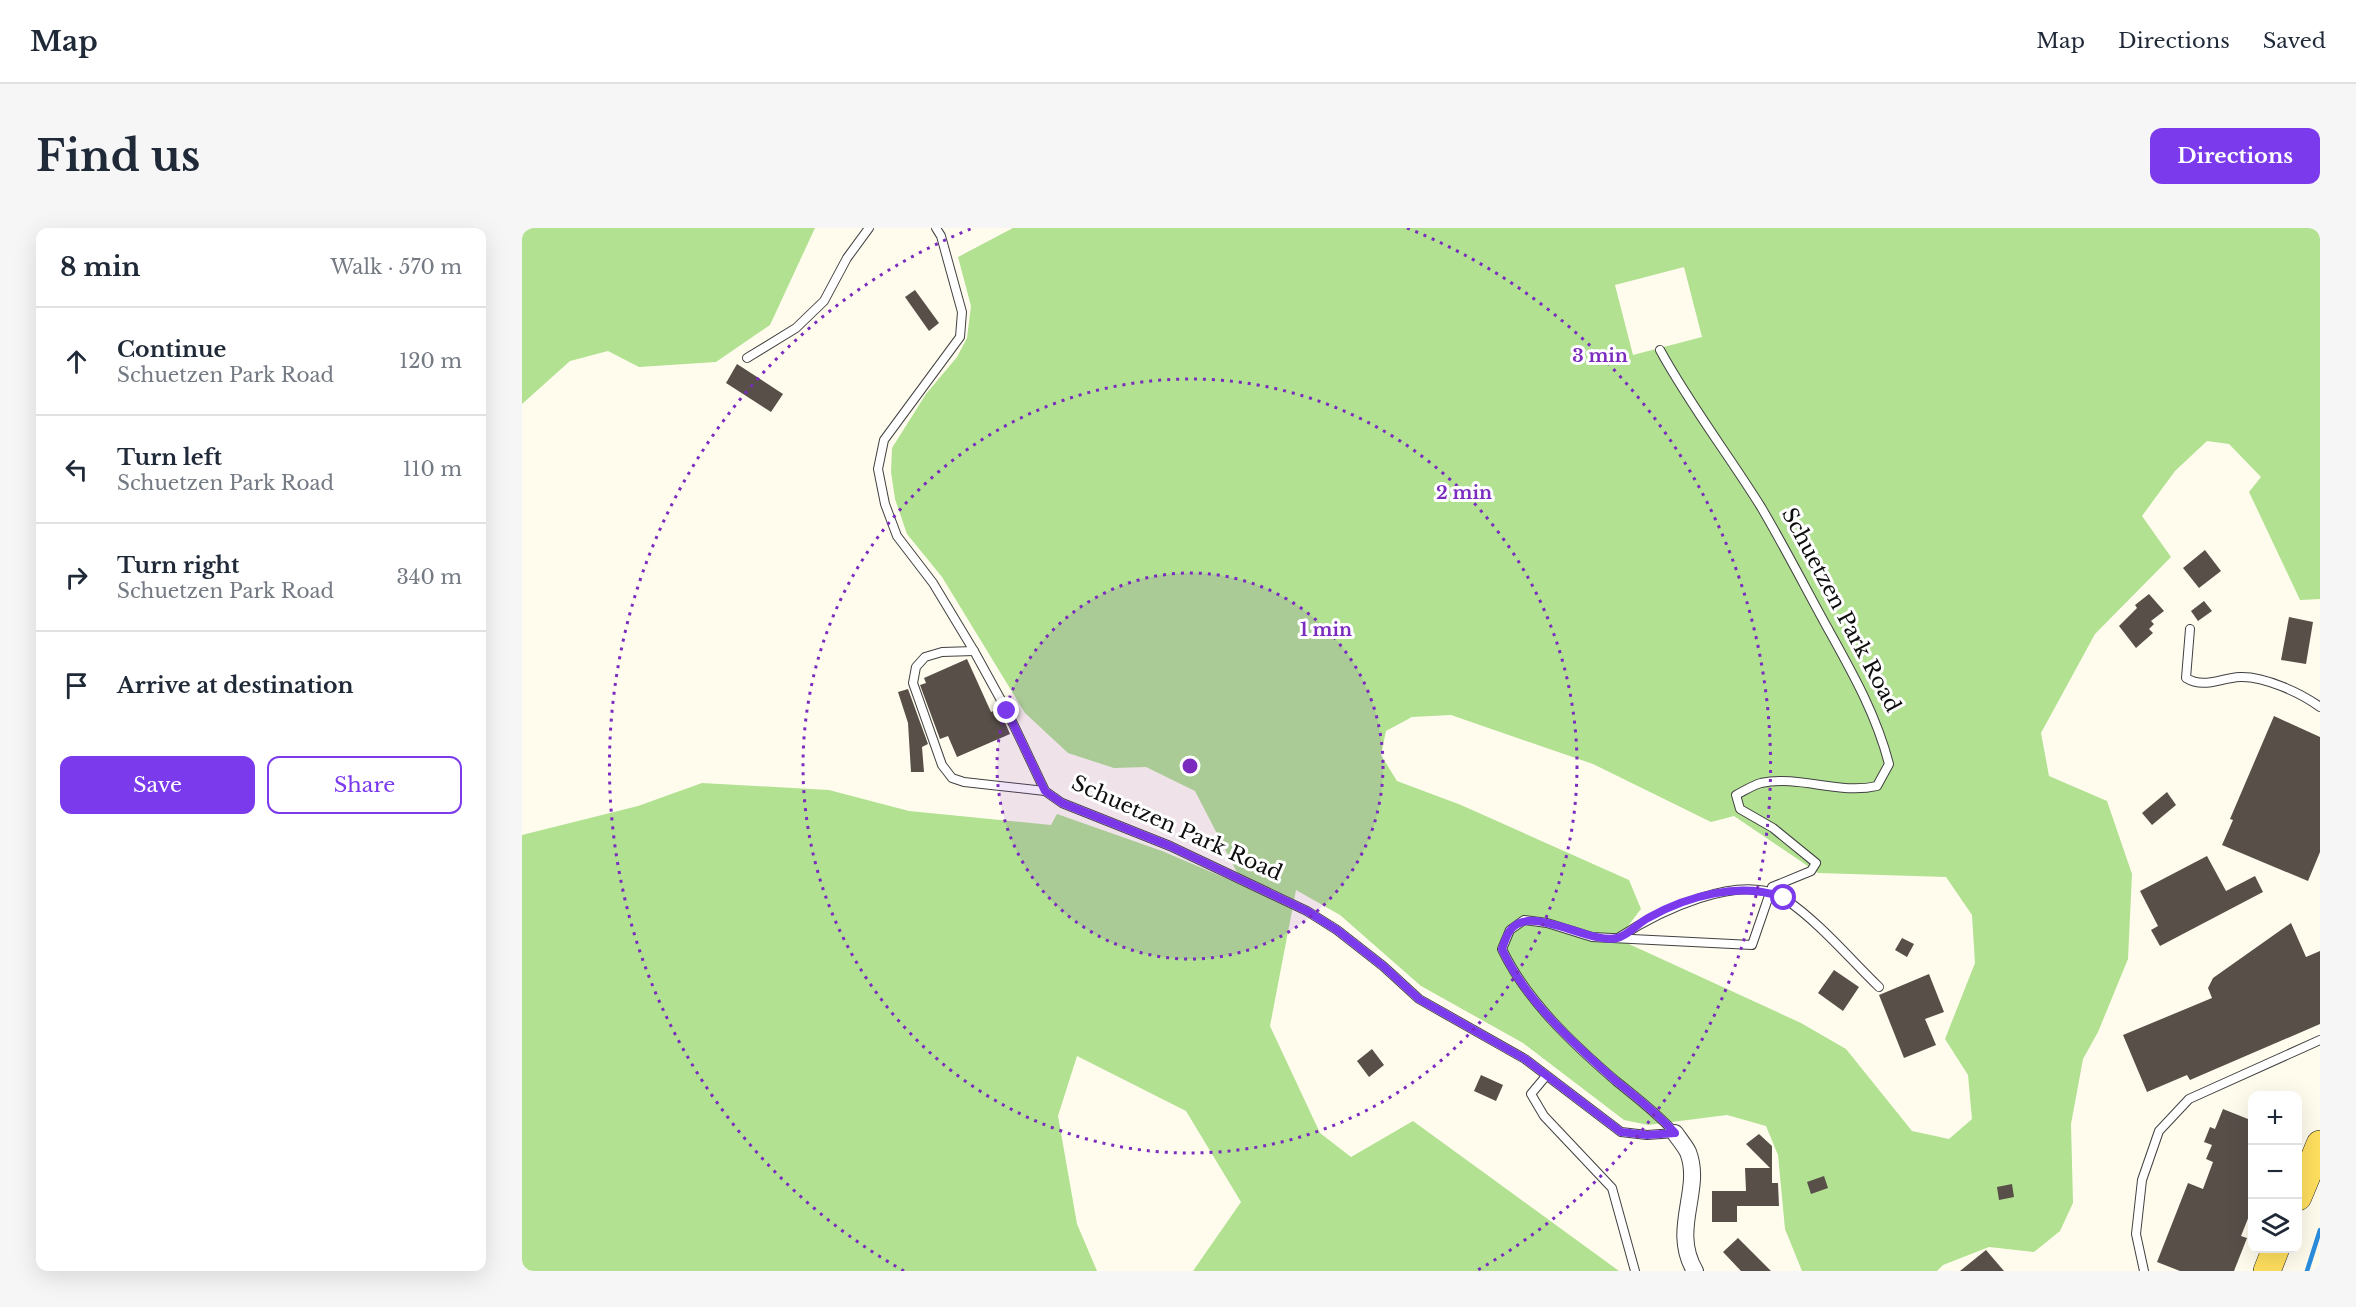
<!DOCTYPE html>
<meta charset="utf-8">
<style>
body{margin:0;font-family:"Libre Baskerville",serif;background:#f6f6f7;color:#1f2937}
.controls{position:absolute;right:18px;bottom:18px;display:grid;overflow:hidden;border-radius:12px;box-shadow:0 6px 24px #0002}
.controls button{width:54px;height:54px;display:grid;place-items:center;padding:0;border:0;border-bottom:2px solid #e0e1e3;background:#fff;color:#1f2937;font:30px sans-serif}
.stop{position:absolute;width:18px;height:18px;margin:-14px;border:4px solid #7c3aed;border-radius:50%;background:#fff}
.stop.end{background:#7c3aed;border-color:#fff;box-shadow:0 2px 6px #0008}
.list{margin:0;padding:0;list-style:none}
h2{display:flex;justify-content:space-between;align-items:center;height:78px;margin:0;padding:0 24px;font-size:26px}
h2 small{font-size:20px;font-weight:400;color:#747a83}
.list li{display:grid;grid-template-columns:39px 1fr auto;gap:18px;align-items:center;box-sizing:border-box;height:108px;padding:0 24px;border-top:2px solid #e0e1e3}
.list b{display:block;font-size:22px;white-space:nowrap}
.list p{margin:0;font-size:20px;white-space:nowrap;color:#747a83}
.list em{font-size:20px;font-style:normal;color:#747a83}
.actions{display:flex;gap:12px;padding:18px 24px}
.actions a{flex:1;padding:14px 0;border:2px solid #7c3aed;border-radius:12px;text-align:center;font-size:21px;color:#7c3aed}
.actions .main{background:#7c3aed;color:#fff}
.icon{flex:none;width:33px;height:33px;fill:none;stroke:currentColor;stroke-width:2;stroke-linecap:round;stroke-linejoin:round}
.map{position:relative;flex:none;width:1798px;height:1043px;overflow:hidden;border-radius:12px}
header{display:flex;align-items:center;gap:36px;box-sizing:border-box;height:84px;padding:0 30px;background:#fff;border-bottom:2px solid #e0e1e3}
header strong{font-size:28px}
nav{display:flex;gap:33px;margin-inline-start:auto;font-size:21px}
.intro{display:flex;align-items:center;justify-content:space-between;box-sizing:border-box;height:144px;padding:0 36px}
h1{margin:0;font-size:42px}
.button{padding:15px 27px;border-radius:12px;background:#7c3aed;color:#fff;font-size:21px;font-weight:700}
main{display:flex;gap:36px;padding:0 36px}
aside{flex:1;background:#fff;border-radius:12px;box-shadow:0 6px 24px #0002}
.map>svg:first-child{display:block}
.forest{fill:#b1e191;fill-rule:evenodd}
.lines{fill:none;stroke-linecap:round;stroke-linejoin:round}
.stream{stroke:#2b8ddc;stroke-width:4.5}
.building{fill:#584f49}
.lane-casing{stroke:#414141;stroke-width:10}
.street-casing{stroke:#414141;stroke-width:18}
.primary-casing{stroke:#1f1f1f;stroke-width:28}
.lane{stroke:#fff;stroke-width:8}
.street{stroke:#fff;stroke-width:16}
.primary{stroke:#ffdf5e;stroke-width:27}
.route{stroke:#7c3aed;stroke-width:8}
.ring{fill:none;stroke:#7b2cbf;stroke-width:3;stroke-dasharray:3 6}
.labels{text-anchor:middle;stroke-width:6;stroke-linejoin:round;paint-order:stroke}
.street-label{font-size:21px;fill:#0e0e0e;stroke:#fff}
.centre{fill:#7b2cbf;stroke:#fff;stroke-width:3}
.ring-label{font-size:18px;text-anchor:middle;font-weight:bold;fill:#7b2cbf;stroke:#fff;stroke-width:6;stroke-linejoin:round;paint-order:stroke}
</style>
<header>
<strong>Map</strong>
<nav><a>Map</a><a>Directions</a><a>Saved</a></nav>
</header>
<div class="intro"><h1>Find us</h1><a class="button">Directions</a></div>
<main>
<aside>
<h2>8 min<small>Walk · 570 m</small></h2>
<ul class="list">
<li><svg class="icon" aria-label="ahead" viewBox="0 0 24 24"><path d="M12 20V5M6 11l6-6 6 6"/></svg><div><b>Continue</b><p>Schuetzen Park Road</p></div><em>120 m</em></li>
<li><svg class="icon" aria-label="left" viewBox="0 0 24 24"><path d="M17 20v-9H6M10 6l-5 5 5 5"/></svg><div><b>Turn left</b><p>Schuetzen Park Road</p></div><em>110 m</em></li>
<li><svg class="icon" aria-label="right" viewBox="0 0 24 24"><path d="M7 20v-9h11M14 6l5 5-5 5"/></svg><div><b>Turn right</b><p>Schuetzen Park Road</p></div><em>340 m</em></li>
<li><svg class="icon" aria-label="arrive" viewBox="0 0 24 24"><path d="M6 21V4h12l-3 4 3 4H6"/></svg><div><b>Arrive at destination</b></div></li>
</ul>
<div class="actions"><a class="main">Save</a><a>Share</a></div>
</aside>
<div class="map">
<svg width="1798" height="1043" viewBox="0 0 1798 1043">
<rect width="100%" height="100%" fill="#fffcee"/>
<g class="forest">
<path d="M 9,0 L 293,0 L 248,97 L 194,134 L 117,139 L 86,123 L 48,133 L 0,176 L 0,5 Z"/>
<path d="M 491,0 L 1798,0 L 1798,371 L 1778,372 L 1727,264 L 1739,249 L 1707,216 L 1685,213 L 1653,243 L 1620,288 L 1649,329 L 1573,406 L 1519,505 L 1527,548 L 1585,573 L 1610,646 L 1606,731 L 1576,804 L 1561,831 L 1549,896 L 1551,975 L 1538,1003 L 1512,1024 L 1467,1019 L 1421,1037 L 1415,1043 L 1280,1043 L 1263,1001 L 1256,927 L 1244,898 L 1205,887 L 1126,897 L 1102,892 L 1001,815 L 899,758 L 818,687 L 774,662 L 748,798 L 798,905 L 829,929 L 891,893 L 1097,1043 L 671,1043 L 719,974 L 664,883 L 555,828 L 536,888 L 555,996 L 575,1043 L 0,1043 L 0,607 L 116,578 L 180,555 L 307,562 L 387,583 L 529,597 L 535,586 L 640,623 L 722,658 L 673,563 L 624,539 L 592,540 L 546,525 L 503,485 L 420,349 L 385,306 L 373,271 L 369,244 L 370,220 L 404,166 L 435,129 L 445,110 L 449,78 L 436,29 ZM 1162,39 L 1180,109 L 1111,127 L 1093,57 ZM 929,487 L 1071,536 L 1189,594 L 1212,588 L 1296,645 L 1424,649 L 1450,687 L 1453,735 L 1423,811 L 1446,847 L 1450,891 L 1427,911 L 1390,903 L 1324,821 L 1279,795 L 1096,711 L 1119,681 L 1107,652 L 939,577 L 875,553 L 859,527 L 864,503 L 890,489 Z"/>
</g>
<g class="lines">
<path class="stream" d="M 1785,1043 L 1798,1002"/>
</g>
<g class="building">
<path d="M 393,62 L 417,95 L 407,103 L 383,69 Z"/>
<path d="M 215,136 L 261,166 L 249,184 L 204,155 Z"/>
<path d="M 1683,322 L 1699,343 L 1677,360 L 1661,340 Z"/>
<path d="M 1627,366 L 1642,383 L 1629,393 L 1632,396 L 1627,401 L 1631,405 L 1614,420 L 1597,398 L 1615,380 L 1613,377 Z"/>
<path d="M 1682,373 L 1690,383 L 1676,393 L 1669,383 Z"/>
<path d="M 1767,389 L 1791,394 L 1784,436 L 1759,432 Z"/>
<path d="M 445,431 L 469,484 L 477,481 L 488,506 L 435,529 L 426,508 L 418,511 L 398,457 L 404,455 L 402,450 Z"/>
<path d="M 386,461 L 406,516 L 400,519 L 402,544 L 389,544 L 386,495 L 376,464 Z"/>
<path d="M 1752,488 L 1798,509 L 1798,624 L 1786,653 L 1700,617 L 1711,592 L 1708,591 Z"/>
<path d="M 1645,564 L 1654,577 L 1630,597 L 1620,585 Z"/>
<path d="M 1685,628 L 1704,663 L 1733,648 L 1741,664 L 1638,718 L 1629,702 L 1636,698 L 1618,663 Z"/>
<path d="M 1769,695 L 1784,729 L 1798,723 L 1798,796 L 1668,852 L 1665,847 L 1625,864 L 1601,807 L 1690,770 L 1686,760 L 1691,750 Z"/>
<path d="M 1380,710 L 1392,716 L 1385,729 L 1373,722 Z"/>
<path d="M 1312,742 L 1337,759 L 1321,783 L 1296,765 Z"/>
<path d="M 1407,746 L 1422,784 L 1403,791 L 1414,817 L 1382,830 L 1357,767 Z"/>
<path d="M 850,821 L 862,837 L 847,849 L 835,833 Z"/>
<path d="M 959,847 L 981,857 L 974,873 L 952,863 Z"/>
<path d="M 1701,881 L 1731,893 L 1731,978 L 1719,1008 L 1725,1010 L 1712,1043 L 1658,1043 L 1635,1034 L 1666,955 L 1681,961 L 1691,934 L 1684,931 L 1690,917 L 1682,914 L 1688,899 L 1693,901 Z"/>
<path d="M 1237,906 L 1250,918 L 1250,955 L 1256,955 L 1257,978 L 1215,978 L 1215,994 L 1190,994 L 1190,963 L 1224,963 L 1223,940 L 1248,940 L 1224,916 Z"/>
<path d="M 1302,948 L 1306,960 L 1289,966 L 1285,954 Z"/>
<path d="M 1490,956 L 1492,969 L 1477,972 L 1475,959 Z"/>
<path d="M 1216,1010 L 1249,1043 L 1219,1043 L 1201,1024 Z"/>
<path d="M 1464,1022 L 1482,1043 L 1438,1043 Z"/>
</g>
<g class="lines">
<defs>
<g id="lane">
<path d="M 414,0 L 419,8 L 440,84 L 438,109 L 362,212 L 356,241 L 363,276 L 375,308 L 411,355 L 452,423 L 485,483 L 523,563 L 540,575 L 648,618 L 785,683 L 815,702 L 861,738 L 897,771 L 1003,831 L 1099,904 L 1125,907 L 1153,905"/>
<path d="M 1138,122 C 1168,177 1206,226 1239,279 C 1262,318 1283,359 1305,399 C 1330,444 1354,486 1367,536 L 1355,558 C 1317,567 1278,547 1239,555 C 1231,557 1222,563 1214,567 L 1218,581 L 1251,600 L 1294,635 L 1289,643 L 1250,659 L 1230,717 L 1070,709 L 1025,695 L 1002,692 L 988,702 L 980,721 C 1004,772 1051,816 1094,853 C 1115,870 1135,885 1153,905"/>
<path d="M 225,130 L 274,100 L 302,73 L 325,30 L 347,0"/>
<path d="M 1668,401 L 1664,450 C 1682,461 1698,450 1718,449 C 1742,448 1779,465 1798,479"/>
<path d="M 452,423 L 420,424 L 403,429 L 394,439 L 391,455 L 420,537 L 430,550 L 442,554 L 523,563"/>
<path d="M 1096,710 C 1134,685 1219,642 1263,671 C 1297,694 1327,730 1357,759"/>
<path d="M 1024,848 L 1009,866 L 1022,888 L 1090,960 L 1113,1043"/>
<path d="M 1622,1043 L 1614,1006 L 1620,952 L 1637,903 L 1667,871 L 1798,812"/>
</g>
<path id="street" d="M 1153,905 C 1157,911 1163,918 1166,924 C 1181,962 1148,1001 1173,1043"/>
<g id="primary">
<path d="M 1776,969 L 1798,916"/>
<path d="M 1745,1043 L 1754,1020"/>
</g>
</defs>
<use href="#lane" class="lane-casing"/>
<use href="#street" class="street-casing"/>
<use href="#primary" class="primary-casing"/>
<use href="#lane" class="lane"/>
<use href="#street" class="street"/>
<use href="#primary" class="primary"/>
</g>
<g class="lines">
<path class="route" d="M 485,483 L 523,563 L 540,575 L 648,618 L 785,683 L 815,702 L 861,738 L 897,771 L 1003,831 L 1099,904 L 1125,907 L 1153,905 C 1135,885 1115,870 1094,853 C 1052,816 1003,772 980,721 C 982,715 984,709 987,704 C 1005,673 1067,717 1095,710 C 1106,708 1116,695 1126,690 C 1165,668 1219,653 1262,670"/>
</g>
<circle cx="668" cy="538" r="193" fill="#7b2cbf" fill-opacity=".12"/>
<g class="ring">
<circle cx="668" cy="538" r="193"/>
<circle cx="668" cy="538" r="387"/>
<path d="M382 1043A580 580 0 0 1 451 0M885 0A580 580 0 0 1 954 1043"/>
</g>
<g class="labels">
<g class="street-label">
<text transform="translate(1319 382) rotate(62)" y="7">Schuetzen Park Road</text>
<text transform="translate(655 600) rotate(24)" y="7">Schuetzen Park Road</text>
</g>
</g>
<circle cx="668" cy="538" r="9" class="centre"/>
<g class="ring-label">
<text x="1078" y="134">3 min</text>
<text x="942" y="271">2 min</text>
<text x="804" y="408">1 min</text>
</g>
</svg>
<div class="controls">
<button>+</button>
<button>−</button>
<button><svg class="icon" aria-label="layers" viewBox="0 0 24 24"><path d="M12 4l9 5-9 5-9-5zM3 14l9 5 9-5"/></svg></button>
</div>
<div class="stop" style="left:1262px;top:670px"></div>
<div class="stop end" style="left:485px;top:483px"></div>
</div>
</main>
